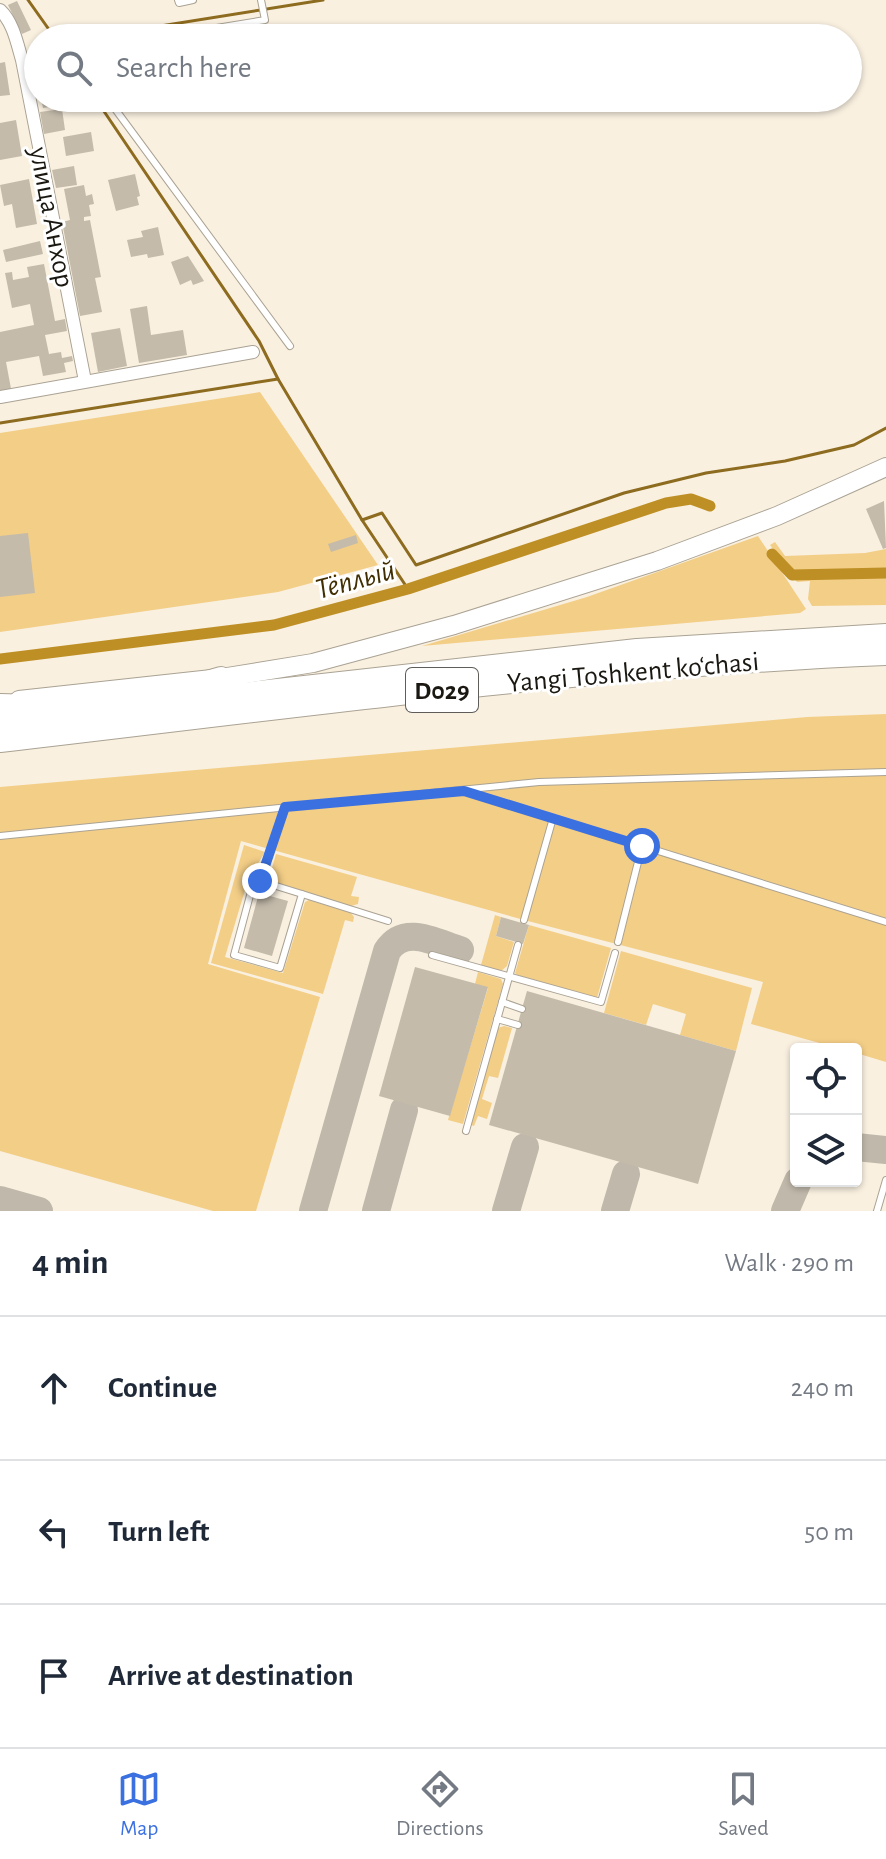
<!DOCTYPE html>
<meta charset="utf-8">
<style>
body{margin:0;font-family:"Alegreya Sans",sans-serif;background:#f6f6f7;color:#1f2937}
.controls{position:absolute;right:24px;bottom:24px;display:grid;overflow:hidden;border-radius:8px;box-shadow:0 2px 6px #0004}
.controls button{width:72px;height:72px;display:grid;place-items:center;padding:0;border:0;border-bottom:2px solid #e0e1e3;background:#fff;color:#1f2937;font:40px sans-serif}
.stop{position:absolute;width:24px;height:24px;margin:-18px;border:6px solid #3b70e0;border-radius:50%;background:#fff}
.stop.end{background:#3b70e0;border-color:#fff;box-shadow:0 2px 8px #0008}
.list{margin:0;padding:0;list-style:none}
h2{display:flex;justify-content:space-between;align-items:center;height:104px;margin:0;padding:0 32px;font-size:34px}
h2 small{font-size:26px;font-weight:400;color:#747a83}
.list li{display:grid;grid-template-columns:52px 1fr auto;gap:24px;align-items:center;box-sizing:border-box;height:144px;padding:0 32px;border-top:2px solid #e0e1e3}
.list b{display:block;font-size:30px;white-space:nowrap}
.list em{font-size:26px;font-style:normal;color:#747a83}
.icon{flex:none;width:44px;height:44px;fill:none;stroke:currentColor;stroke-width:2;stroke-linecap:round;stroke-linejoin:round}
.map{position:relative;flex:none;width:886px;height:1211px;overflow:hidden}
.search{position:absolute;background:#fff;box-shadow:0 2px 6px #0004;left:24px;right:24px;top:24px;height:88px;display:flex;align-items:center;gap:20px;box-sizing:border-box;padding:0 28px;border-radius:44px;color:#747a83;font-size:30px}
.sheet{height:536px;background:#fff}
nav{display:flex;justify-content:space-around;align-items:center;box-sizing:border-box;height:112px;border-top:2px solid #e0e1e3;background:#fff;font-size:22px;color:#747a83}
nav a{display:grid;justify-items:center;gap:4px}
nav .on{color:#3b70e0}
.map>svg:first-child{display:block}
.green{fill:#f3ce87}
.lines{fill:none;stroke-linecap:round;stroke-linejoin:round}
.stream{stroke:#8d6b1f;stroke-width:3}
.canal{stroke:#be8f24;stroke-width:11}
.taxiway{stroke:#c0b8aa;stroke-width:28}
.building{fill:#c4bbab}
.lane-casing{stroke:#aaa293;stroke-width:8}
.street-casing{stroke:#aaa293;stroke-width:14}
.secondary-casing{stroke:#aaa293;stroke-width:20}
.highway-casing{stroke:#aaa293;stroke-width:24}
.lane{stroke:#fff;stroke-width:6}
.street{stroke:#fff;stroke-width:12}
.secondary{stroke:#fff;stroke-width:18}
.highway{stroke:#fff;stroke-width:22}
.route{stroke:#3b70e0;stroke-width:10}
.labels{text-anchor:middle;stroke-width:6;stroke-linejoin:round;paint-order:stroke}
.shield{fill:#fff;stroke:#5f5d59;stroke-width:2}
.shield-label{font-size:26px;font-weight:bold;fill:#1b1812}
.street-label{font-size:28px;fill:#1b1812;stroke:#fff}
.water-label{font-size:30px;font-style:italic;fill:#412e02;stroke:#fff}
</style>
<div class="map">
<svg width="886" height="1211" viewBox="0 0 886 1211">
<rect width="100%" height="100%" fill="#f9f0e0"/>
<g class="green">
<path d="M 260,392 L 378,565 L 278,592 L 0,632 L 0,433 Z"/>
<path d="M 758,536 L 806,609 L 800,613 L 422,646 L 587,597 Z"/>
<path d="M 775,542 L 785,556 L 865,553 L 886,549 L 886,605 L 812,606 L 808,599 L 810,581 L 797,582 L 770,545 Z"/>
<path d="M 886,714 L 886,1062 L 856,1053 L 856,1049 L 841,1049 L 751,1024 L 763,982 L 524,920 L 241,841 L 208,964 L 320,997 L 256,1211 L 213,1211 L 0,1151 L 0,787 L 807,717 Z"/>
<path d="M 244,845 L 265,852 L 248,880 L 225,957 L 283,973 L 305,902 L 309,900 L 351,913 L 354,917 L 353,922 L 345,920 L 323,994 L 211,963 Z"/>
<path d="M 276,854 L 357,877 L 351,896 L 359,897 L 358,904 L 351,906 L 275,882 L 270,875 Z"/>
<path d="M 495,915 L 501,917 L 496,936 L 514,942 L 507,966 L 501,971 L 481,965 Z"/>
<path d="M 529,925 L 611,948 L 597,998 L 517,975 L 515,973 Z"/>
<path d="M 621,951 L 752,988 L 736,1051 L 680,1035 L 686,1014 L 653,1004 L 646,1025 L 604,1013 Z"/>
<path d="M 478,972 L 501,979 L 503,984 L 463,1124 L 448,1120 L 488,988 L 475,984 Z"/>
<path d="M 504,1026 L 512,1028 L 498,1078 L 489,1076 L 482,1099 L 492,1103 L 487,1119 L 478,1116 L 474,1126 L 471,1125 L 498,1028 Z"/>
</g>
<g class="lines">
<g class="stream">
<path d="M 28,0 L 55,38"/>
<path d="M 85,38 L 323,0"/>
<path d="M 95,98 L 259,341 L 278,379 L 362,520 L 382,513 L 416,565 L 624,493 L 706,473 L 785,461 L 854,445 L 886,428"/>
<path d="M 0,423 L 278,379"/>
<path d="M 362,520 L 408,589"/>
</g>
<g class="canal">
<path d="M 772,554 L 792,575 L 886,573"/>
<path d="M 0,659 L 274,625 L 408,589 L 666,503 L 691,499 L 710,506"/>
</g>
<g class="taxiway">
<path d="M 856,1147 L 886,1150"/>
<path d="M 0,1200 L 39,1211"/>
<path d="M 313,1211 L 387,951 C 404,924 435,942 460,950"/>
<path d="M 376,1211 L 404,1110"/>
<path d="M 506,1211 L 525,1147"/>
<path d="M 615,1211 L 626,1174"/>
<path d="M 785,1211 L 798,1181"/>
</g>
</g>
<g class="building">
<path d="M 17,1 L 31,30 L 22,34 L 8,5 Z"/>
<path d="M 5,62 L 10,95 L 0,96 L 0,63 Z"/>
<path d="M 41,98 L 69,98 L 73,103 L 43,108 Z"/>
<path d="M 62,109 L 65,130 L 44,134 L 40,112 Z"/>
<path d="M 16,120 L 22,156 L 0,160 L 0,123 Z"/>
<path d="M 91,132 L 94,151 L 66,156 L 63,137 Z"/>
<path d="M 74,166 L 77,185 L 56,188 L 52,170 Z"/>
<path d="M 135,174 L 140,196 L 137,197 L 139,205 L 116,211 L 108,180 Z"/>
<path d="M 29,179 L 37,224 L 16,228 L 12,204 L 4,206 L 0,185 Z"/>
<path d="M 84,185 L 86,196 L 92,194 L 94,204 L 89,205 L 91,216 L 84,217 L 84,221 L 90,220 L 101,277 L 95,278 L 102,312 L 80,316 L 62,222 L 70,220 L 64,189 Z"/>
<path d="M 158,227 L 164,255 L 148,258 L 147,254 L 131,257 L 127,240 L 143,237 L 141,231 Z"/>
<path d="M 40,241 L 43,254 L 6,262 L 3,250 Z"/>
<path d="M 188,256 L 204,281 L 193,285 L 191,280 L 180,285 L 171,262 Z"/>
<path d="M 44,264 L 55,321 L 65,319 L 67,331 L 45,335 L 49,354 L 61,352 L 62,358 L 72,356 L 73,361 L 64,363 L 66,372 L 43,376 L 39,356 L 6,362 L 12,394 L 0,396 L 0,332 L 34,325 L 30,304 L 12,308 L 5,273 L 12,272 L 13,280 L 29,277 L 27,267 Z"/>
<path d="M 147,306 L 151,335 L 183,330 L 187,355 L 139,363 L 130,309 Z"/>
<path d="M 120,328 L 127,366 L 98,372 L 91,333 Z"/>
<path d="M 884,501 L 886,548 L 883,549 L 866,509 Z"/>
<path d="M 28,533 L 35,593 L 0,597 L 0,536 Z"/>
<path d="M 356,535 L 358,543 L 331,552 L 328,544 Z"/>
<path d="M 259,893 L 288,901 L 272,956 L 244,948 Z"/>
<path d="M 501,917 L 529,925 L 523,944 L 496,936 Z"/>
<path d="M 415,967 L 488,987 L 450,1116 L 379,1096 Z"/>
<path d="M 527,991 L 736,1051 L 698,1184 L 489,1125 Z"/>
</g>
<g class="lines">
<defs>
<g id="lane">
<path d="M 178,0 L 179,3 L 193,0"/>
<path d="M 155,38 L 265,20 L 261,0"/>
<path d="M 107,98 L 290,346"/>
<path d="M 469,792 L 886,922"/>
<path d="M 0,836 L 539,782 L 886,772"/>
<path d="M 260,881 L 302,894 L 280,968 L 234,955 L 252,888 L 260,881 L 285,807"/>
<path d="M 302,894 L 388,921"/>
<path d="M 524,920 L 553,818"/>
<path d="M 618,942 L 642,846"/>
<path d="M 432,955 L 601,1002 L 615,953"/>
<path d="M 502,1002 L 522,1009"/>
<path d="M 497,1019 L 518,1025"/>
<path d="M 466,1131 L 518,945"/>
<path d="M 877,1211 L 886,1180"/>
</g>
<g id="street">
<path d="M 0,10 C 13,22 17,43 22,60 L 85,381"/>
<path d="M 0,397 L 253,352"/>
</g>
<path id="secondary" d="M 19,700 L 221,678 L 313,663 L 454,625 L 657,561 L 777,516 L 886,467"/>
<g id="highway">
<path d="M 180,690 L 221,678"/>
<path d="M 0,705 L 36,706"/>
<path d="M 0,721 L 637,650 L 886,635"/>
<path d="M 0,741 C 295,707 589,666 886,654"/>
</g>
</defs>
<use href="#lane" class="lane-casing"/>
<use href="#street" class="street-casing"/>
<use href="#secondary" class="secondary-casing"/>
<use href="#highway" class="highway-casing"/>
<use href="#lane" class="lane"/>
<use href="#street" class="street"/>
<use href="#secondary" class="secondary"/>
<use href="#highway" class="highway"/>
</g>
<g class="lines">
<path class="route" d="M 260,881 L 285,807 L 464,791 L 642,846"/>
</g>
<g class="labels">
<rect class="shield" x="406" y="668" width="72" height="44" rx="6"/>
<g class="shield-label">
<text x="442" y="699">D029</text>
</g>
<g class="street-label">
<text transform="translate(53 217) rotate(79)" y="10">улица Анхор</text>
<text transform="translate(633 671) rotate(-5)" y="10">Yangi Toshkent ko‘chasi</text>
</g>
<g class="water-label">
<text transform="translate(355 579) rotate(-15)" y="10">Тёплый</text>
</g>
</g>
</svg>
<div class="controls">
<button><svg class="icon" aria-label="locate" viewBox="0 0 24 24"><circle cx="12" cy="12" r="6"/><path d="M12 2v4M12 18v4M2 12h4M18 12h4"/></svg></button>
<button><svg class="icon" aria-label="layers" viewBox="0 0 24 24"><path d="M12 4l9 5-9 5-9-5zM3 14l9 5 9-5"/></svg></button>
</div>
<div class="stop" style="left:642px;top:846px"></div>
<div class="stop end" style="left:260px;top:881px"></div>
<div class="search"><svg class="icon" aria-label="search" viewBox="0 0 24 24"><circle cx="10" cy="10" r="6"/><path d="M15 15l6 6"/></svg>Search here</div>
</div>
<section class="sheet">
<h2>4 min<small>Walk · 290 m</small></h2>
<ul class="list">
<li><svg class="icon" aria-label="ahead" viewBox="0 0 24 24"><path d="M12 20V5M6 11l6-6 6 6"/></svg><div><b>Continue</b></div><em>240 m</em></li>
<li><svg class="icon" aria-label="left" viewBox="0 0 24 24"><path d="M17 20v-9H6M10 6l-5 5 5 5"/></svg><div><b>Turn left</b></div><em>50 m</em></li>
<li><svg class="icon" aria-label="arrive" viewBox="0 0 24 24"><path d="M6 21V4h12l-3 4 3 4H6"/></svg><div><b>Arrive at destination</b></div></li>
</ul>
</section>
<nav>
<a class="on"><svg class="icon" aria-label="map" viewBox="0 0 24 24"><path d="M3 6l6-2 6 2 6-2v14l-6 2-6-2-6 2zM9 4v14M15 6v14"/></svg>Map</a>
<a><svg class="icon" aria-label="directions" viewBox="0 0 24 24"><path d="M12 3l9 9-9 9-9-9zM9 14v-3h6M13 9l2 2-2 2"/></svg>Directions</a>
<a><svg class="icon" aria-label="saved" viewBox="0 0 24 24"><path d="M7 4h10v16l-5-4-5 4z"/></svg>Saved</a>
</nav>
